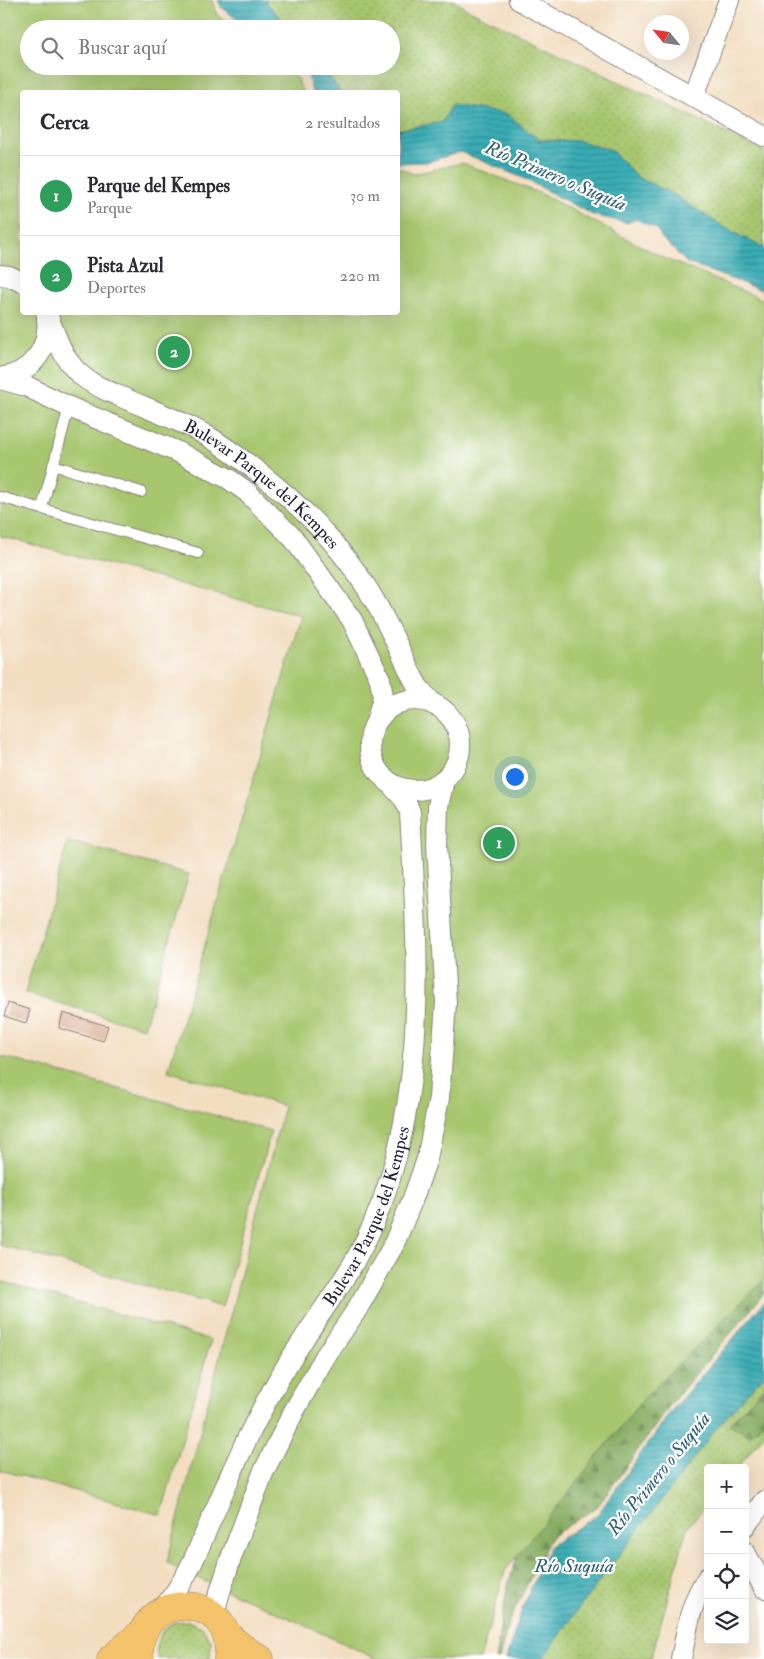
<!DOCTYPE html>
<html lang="es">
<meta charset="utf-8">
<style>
body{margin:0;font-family:"IM FELL Double Pica",serif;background:#f2f2f3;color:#2b2b33}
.controls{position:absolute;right:15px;bottom:15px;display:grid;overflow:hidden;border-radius:5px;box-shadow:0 5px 20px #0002}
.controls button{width:45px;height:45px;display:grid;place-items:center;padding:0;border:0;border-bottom:1px solid #e1e1e2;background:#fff;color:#2b2b33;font:25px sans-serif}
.compass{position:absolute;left:644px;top:15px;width:45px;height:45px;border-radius:50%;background:#fff;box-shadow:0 5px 20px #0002;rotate:299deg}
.you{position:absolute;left:514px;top:776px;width:18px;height:18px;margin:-12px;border:4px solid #fff;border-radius:50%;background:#1a73e8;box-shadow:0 0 0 8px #1a73e833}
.badge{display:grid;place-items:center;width:32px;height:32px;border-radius:50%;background:#b45309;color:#fff;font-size:16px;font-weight:700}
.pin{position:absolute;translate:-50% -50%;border:2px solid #fff;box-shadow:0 1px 5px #0006}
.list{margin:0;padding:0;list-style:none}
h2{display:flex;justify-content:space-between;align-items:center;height:65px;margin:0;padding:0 20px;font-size:21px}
h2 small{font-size:16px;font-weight:400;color:#7c7c81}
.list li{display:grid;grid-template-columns:32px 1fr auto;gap:15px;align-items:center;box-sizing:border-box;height:80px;padding:0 20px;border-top:1px solid #e1e1e2}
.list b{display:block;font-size:19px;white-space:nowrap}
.list p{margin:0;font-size:16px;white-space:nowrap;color:#7c7c81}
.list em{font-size:16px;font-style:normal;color:#7c7c81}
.icon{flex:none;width:28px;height:28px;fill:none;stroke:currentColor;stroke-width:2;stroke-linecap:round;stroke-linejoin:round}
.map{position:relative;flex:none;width:764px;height:1659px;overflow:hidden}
.search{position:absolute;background:#fff;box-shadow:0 5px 20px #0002;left:20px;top:20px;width:380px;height:55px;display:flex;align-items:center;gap:12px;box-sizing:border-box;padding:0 18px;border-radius:28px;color:#7c7c81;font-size:19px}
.panel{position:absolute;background:#fff;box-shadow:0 5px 20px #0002;left:20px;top:90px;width:380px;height:225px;border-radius:5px}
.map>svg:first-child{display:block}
.grass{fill:url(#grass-dots);stroke:#647454}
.forest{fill:url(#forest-firs);stroke:#54664e}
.park{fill:#a7c66e;stroke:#647454}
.water{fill:url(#water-rules);stroke:#2e6778}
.building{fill:#d8ad93}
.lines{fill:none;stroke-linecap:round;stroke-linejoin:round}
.service-casing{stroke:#8a807d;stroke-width:12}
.minor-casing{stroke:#8a807d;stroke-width:22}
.primary-casing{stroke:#8a807d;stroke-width:29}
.service{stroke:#fff;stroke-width:10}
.minor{stroke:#fff;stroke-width:20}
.primary{stroke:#f3c26a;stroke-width:28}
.labels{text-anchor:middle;stroke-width:4.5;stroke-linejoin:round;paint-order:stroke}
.street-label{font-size:18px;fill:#22223b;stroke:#fff}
.water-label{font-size:19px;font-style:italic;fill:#2d6071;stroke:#fff}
</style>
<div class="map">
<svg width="764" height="1659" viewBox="0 0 764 1659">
<defs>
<pattern id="grass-dots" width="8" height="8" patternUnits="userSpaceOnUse" patternTransform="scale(1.25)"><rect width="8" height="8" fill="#a7c66e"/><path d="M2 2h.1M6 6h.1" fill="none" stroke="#8faa60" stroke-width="1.8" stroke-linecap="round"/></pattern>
<pattern id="forest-firs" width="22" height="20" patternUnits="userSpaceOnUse" patternTransform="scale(1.25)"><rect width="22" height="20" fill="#85ab61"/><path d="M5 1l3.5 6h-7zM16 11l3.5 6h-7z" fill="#6c8b51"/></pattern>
<pattern id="water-rules" width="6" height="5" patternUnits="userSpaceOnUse" patternTransform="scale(1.25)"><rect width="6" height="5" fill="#3aacb4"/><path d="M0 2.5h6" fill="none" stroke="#308c94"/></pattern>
</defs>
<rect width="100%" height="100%" fill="#fff"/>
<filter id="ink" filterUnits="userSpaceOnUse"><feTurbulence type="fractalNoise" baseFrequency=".02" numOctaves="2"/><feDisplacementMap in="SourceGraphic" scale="10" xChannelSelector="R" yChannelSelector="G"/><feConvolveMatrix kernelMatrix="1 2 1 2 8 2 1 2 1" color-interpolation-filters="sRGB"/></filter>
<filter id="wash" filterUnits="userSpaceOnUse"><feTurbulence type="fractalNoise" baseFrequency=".0096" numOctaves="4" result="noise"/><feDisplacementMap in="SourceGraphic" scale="20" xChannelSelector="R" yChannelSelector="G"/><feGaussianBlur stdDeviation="1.12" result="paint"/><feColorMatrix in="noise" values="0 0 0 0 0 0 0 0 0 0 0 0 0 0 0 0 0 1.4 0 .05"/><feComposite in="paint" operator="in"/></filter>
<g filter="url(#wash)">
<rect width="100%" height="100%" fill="#f2ddbf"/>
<g class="grass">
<path d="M 266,0 L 454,0 L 465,8 L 764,151 L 764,248 L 727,230 L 671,193 L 639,178 L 611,150 L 579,141 L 539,140 L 507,114 L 442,122 L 398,130 L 398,92 L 340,92 L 322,66 L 391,66 L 391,29 L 290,29 L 266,2 Z"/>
<path d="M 764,1375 L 764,1435 L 737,1468 L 708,1468 L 708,1503 L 687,1528 L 651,1659 L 542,1659 L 581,1605 L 718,1426 Z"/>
<path d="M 188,1621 L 202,1627 L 211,1641 L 210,1659 L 158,1659 C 154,1646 158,1631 171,1624 C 176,1621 183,1621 188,1621 Z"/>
</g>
<g class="forest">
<path d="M 764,1163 L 764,1294 L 673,1401 L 598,1506 L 551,1537 L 509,1621 L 499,1659 L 495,1659 L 507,1588 L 557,1435 Z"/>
<path d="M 764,1387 L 764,1421 L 750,1436 L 729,1424 Z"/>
</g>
<g class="park">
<path d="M 0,0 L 212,0 L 217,15 L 235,29 L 29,29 L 29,66 L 282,66 L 297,79 L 303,92 L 22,92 L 22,312 L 398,312 L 398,167 L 413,174 L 462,163 L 541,194 L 664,258 L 764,300 L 764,1280 L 645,1397 L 505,1571 L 480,1659 L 377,1659 L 261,1605 L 178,1570 L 167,1562 L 284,1106 L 168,1071 L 301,616 L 0,536 Z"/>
<path d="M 68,841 L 189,874 L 144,1028 L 25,993 Z"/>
<path d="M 0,1056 L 271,1131 L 222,1307 L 0,1245 Z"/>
<path d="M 0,1281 L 211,1340 L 161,1515 L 0,1470 Z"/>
</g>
<g class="water">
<path d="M 218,0 L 266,0 L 266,2 L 290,29 L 250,29 L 221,7 Z"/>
<path d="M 299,66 L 322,66 L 340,92 L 312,92 L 307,72 Z"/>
<path d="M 452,105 L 507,114 L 539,140 L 579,141 L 611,150 L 639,178 L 671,193 L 727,229 L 764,248 L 764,291 L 687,263 L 661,237 L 657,229 L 636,219 L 627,223 L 593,215 L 525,179 L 461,152 L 427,162 L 398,163 L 398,130 L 442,122 Z"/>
<path d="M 764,1302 L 764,1375 L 718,1426 L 581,1605 L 542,1659 L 506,1659 L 523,1606 L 550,1546 L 597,1515 L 672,1410 Z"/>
</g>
<g id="blocks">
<g class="building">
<path d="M 8,1003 L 30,1010 L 26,1023 L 4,1016 Z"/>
<path d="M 63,1013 L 108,1026 L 103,1041 L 59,1028 Z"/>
</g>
</g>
</g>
<g filter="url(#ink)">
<use href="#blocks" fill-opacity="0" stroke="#8a807d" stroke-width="1"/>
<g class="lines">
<defs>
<g id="service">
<path d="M 53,465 L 141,492"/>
<path d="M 0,497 L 198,553"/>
<path d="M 42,508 L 69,407"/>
</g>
<g id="minor">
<path d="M 519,0 L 764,136"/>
<path d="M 694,96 L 729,0"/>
<path d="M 0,275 L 9,276 L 22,282"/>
<path id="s1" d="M 46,312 C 54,330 60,352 73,367 C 84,381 101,388 117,395 C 150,410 187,422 217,442 C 277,483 331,530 370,593 C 386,619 398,647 411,674 L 418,687 L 434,705"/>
<path d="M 0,378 C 31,374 50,349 47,319"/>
<path d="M 0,379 L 26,386 L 69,407 L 178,452 L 229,479 L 247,492 L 293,538 L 352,620 L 380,679 L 383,697 L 376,723"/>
<circle cx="415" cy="745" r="45"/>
<path d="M 745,1526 L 764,1501"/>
<path d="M 745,1552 L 764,1588"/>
<path id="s2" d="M 160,1612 C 186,1582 195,1557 210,1522 C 225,1489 238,1455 255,1423 C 269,1395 285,1367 303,1340 C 323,1309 346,1279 363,1246 C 431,1111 418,957 410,812 L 405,800 L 389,782"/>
<path d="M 218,1621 L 216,1606 L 219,1595 L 231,1558 L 263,1473 L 294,1411 L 326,1355 L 356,1311 L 393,1246 L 412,1201 L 427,1159 L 439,1098 L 446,1003 L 437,845 L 438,806 L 444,780"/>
<path d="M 681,1659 C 687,1631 690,1601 708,1577"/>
</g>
<g id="primary">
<path d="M 226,1634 L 241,1647 L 260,1659"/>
<path d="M 111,1659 L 144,1631"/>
<path d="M 140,1659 C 131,1589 238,1588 228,1659"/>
</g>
</defs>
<use href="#service" class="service-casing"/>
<use href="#minor" class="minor-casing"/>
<use href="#primary" class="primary-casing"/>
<use href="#service" class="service"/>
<use href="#minor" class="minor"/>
<use href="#primary" class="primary"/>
</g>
</g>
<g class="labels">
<g class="street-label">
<text dy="6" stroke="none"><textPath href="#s1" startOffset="286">Bulevar Parque del Kempes</textPath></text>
<text dy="6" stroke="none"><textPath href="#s2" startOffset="449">Bulevar Parque del Kempes</textPath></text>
</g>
<g class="water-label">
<text transform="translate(556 175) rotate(23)" y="7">Río Primero o Suquía</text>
<text transform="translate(658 1473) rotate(-51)" y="7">Río Primero o Suquía</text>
<text x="574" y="1572">Río Suquía</text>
</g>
</g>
</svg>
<div class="controls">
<button>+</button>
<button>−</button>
<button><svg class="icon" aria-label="locate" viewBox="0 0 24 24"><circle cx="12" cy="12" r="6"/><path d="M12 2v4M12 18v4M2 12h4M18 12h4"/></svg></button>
<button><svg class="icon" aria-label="layers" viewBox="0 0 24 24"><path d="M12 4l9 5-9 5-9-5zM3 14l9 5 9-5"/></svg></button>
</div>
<svg class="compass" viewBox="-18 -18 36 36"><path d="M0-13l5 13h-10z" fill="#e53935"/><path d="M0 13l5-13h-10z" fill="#7c7c81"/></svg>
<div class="you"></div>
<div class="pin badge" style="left:499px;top:843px;background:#2e9e5b">1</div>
<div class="pin badge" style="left:174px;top:352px;background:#2e9e5b">2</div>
<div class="search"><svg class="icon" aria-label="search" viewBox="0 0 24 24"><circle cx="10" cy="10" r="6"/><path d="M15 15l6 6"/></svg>Buscar aquí</div>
<section class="panel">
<h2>Cerca<small>2 resultados</small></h2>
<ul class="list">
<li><span class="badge" style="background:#2e9e5b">1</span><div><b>Parque del Kempes</b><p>Parque</p></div><em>30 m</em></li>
<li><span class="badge" style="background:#2e9e5b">2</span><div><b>Pista Azul</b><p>Deportes</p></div><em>220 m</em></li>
</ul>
</section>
</div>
